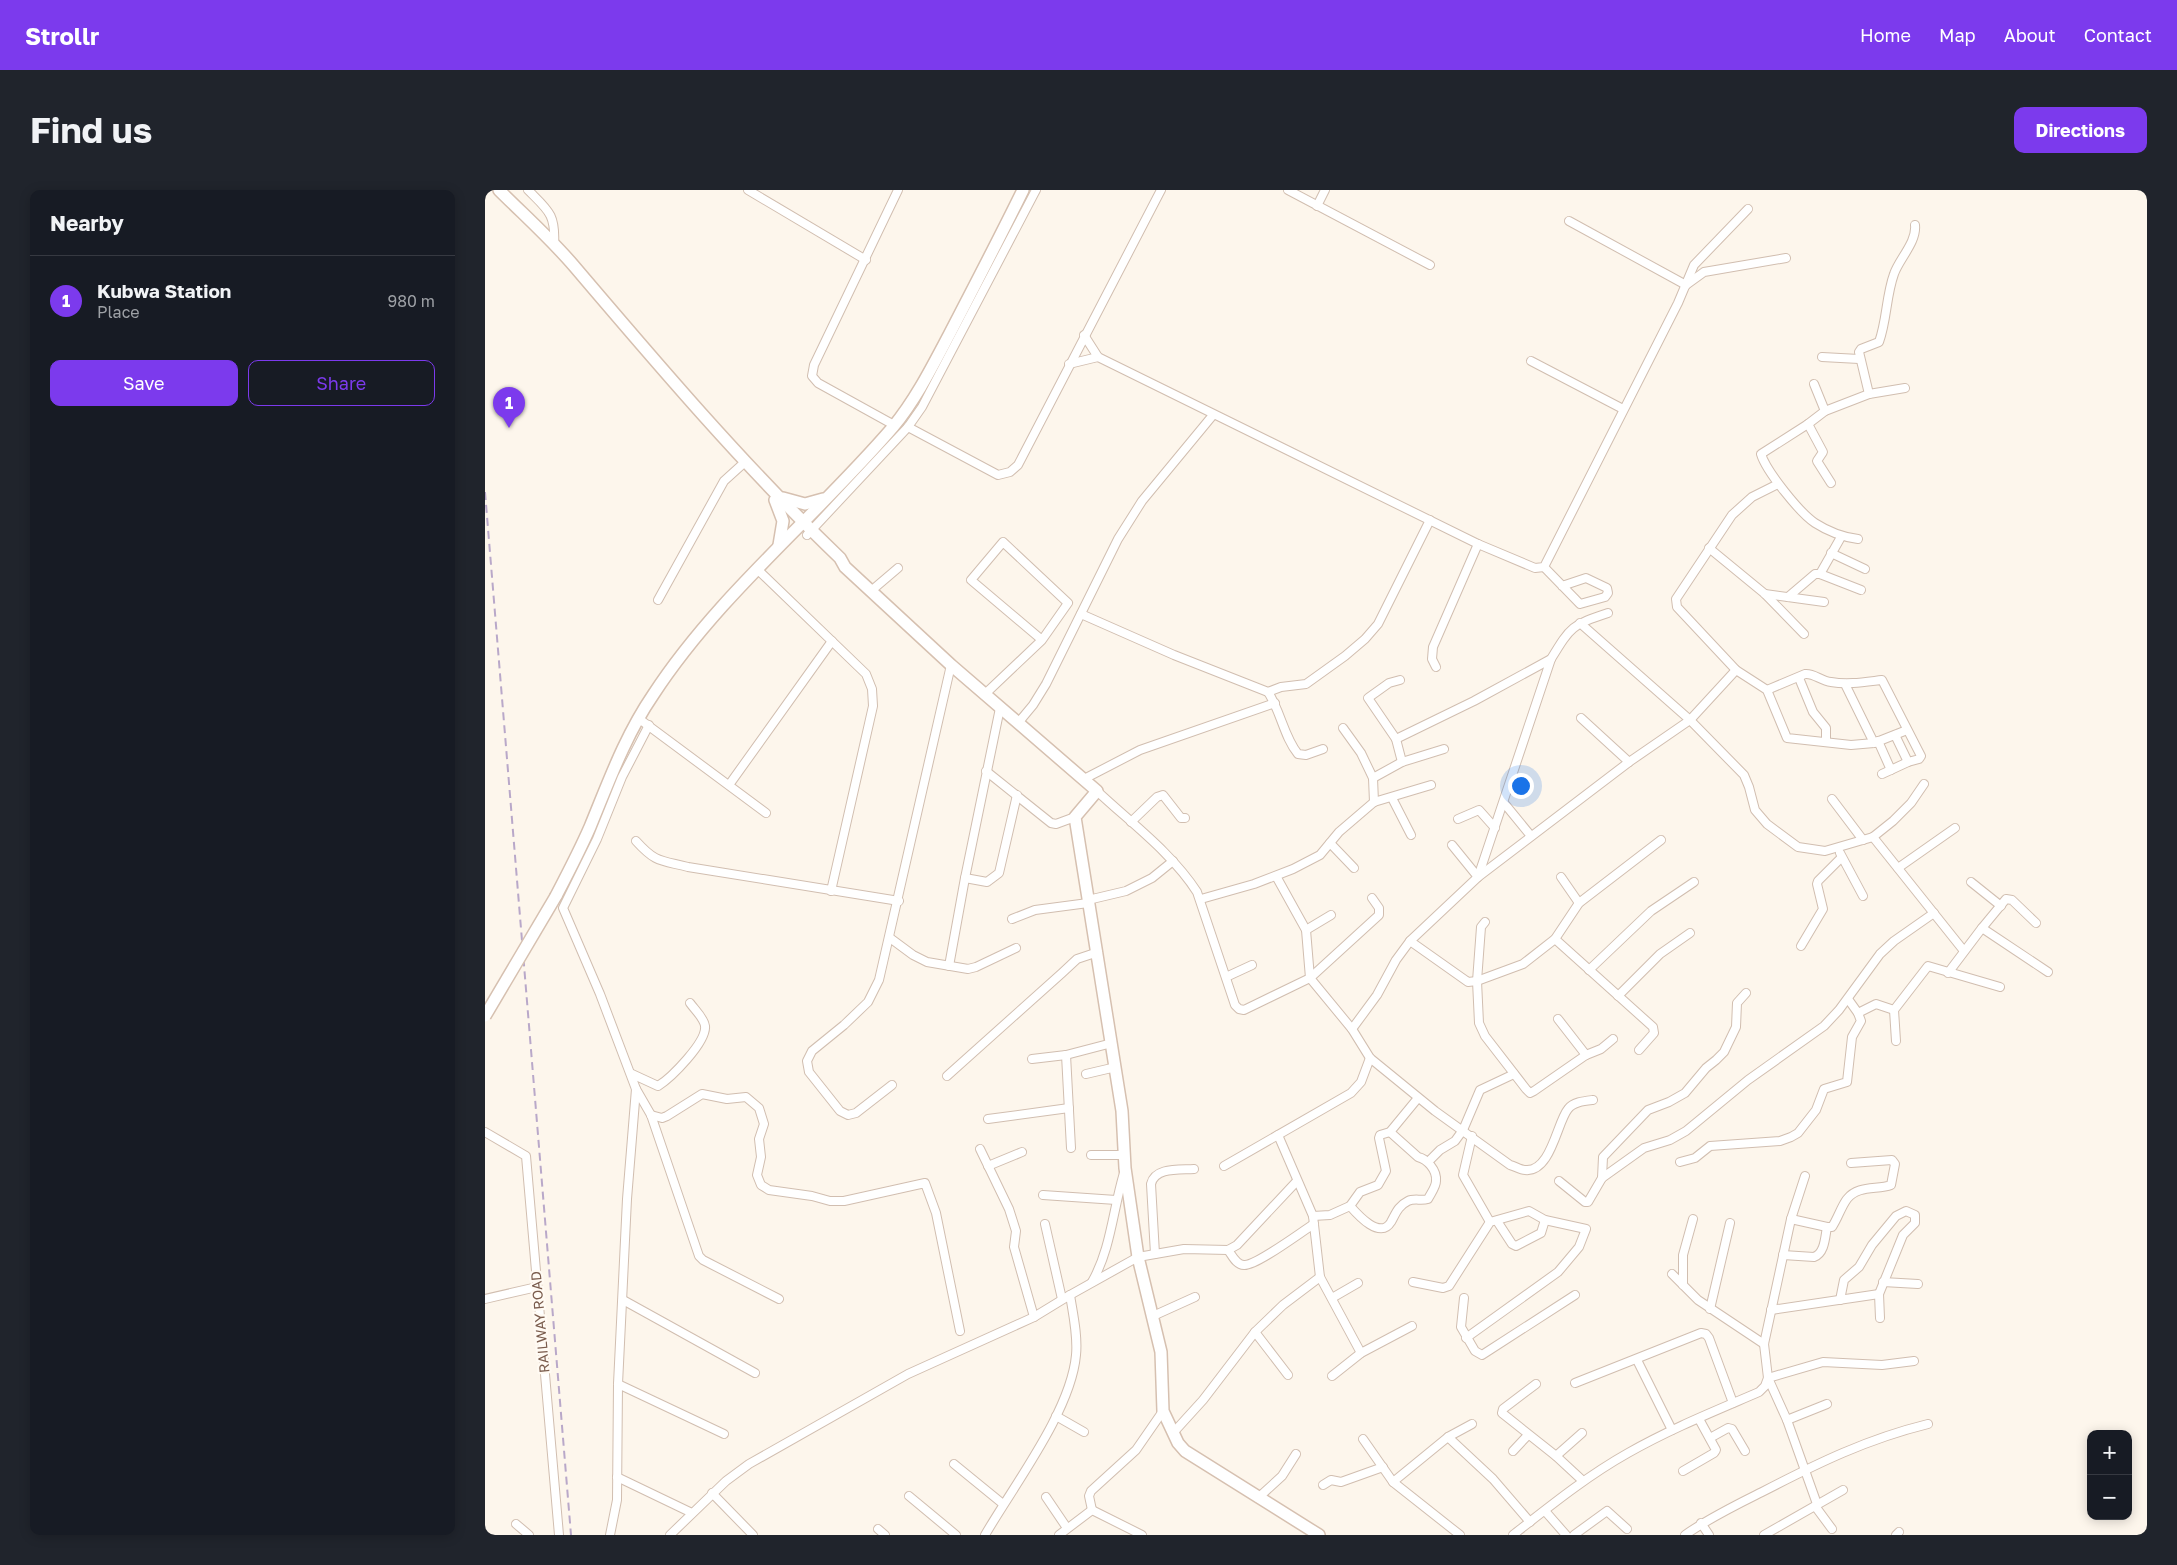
<!DOCTYPE html>
<meta charset="utf-8">
<style>
body{margin:0;font-family:"Golos Text",sans-serif;background:#20242c;color:#f1f3f6}
.controls{position:absolute;right:15px;bottom:15px;display:grid;overflow:hidden;border-radius:10px;box-shadow:0 2px 12px #0003}
.controls button{width:45px;height:45px;display:grid;place-items:center;padding:0;border:0;border-bottom:1px solid #363941;background:#171b24;color:#f1f3f6;font:25px sans-serif}
.you{position:absolute;left:1035px;top:595px;width:18px;height:18px;margin:-12px;border:4px solid #fff;border-radius:50%;background:#1a73e8;box-shadow:0 0 0 8px #1a73e833}
.badge{display:grid;place-items:center;width:32px;height:32px;border-radius:50%;background:#7c3aed;color:#fff;font-size:16px;font-weight:700}
.pin{position:absolute;translate:-50% -41px;filter:drop-shadow(0 1px 2px #0008)}
.pin::after{content:'';position:absolute;top:26px;width:18px;height:15px;background:inherit;clip-path:polygon(0 0,100% 0,50% 100%)}
.list{margin:0;padding:0;list-style:none}
h2{display:flex;justify-content:space-between;align-items:center;height:65px;margin:0;padding:0 20px;font-size:21px}
h2 small{font-size:16px;font-weight:400;color:#9ea1a6}
.list li{display:grid;grid-template-columns:32px 1fr auto;gap:15px;align-items:center;box-sizing:border-box;height:90px;padding:0 20px;border-top:1px solid #363941}
.list b{display:block;font-size:19px;white-space:nowrap}
.list p{margin:0;font-size:16px;white-space:nowrap;color:#9ea1a6}
.list em{font-size:16px;font-style:normal;color:#9ea1a6}
.actions{display:flex;gap:10px;padding:15px 20px}
.actions a{flex:1;padding:11px 0;border:1px solid #7c3aed;border-radius:10px;text-align:center;font-size:18px;color:#7c3aed}
.actions .main{background:#7c3aed;color:#fff}
.map{position:relative;flex:none;width:1662px;height:1345px;overflow:hidden;border-radius:10px}
header{display:flex;align-items:center;gap:30px;box-sizing:border-box;height:70px;padding:0 25px;background:#7c3aed;color:#fff}
header strong{font-size:24px}
nav{display:flex;gap:28px;margin-inline-start:auto;font-size:18px}
.intro{display:flex;align-items:center;justify-content:space-between;box-sizing:border-box;height:120px;padding:0 30px}
h1{margin:0;font-size:35px}
.button{padding:12px 22px;border-radius:10px;background:#7c3aed;color:#fff;font-size:18px;font-weight:700}
main{display:flex;gap:30px;padding:0 30px}
aside{flex:1;background:#171b24;border-radius:10px;box-shadow:0 2px 12px #0003}
.map>svg:first-child{display:block}
.lines{fill:none;stroke-linecap:round;stroke-linejoin:round}
.street-casing{stroke:#d1beb0;stroke-width:10}
.secondary-casing{stroke:#d6c0b0;stroke-width:14}
.street{stroke:#fff;stroke-width:8}
.secondary{stroke:#fff;stroke-width:11}
.rail{stroke:#b9a8c9;stroke-width:2;stroke-dasharray:8 5;stroke-linecap:butt}
.secondary-bridge-casing{stroke:#d6c0b0;stroke-width:14;stroke-linecap:butt}
.secondary-bridge{stroke:#fff;stroke-width:11}
.labels{text-anchor:middle;stroke-width:4.5;stroke-linejoin:round;paint-order:stroke}
.street-label{font-size:14px;fill:#7a5c4d;stroke:#fffaf3}
</style>
<header>
<strong>Strollr</strong>
<nav><a>Home</a><a>Map</a><a>About</a><a>Contact</a></nav>
</header>
<div class="intro"><h1>Find us</h1><a class="button">Directions</a></div>
<main>
<aside>
<h2>Nearby<small></small></h2>
<ul class="list">
<li><span class="badge">1</span><div><b>Kubwa Station</b><p>Place</p></div><em>980 m</em></li>
</ul>
<div class="actions"><a class="main">Save</a><a>Share</a></div>
</aside>
<div class="map">
<svg width="1662" height="1345" viewBox="0 0 1662 1345">
<rect width="100%" height="100%" fill="#fdf6ec"/>
<g class="lines">
<defs>
<g id="street">
<path d="M 43,0 C 63,20 71,24 69,55"/>
<path d="M 263,0 L 381,70"/>
<path d="M 803,0 L 945,75"/>
<path d="M 832,16 L 840,0"/>
<path d="M 1084,31 L 1201,95"/>
<path d="M 1201,95 L 1219,82 L 1301,68"/>
<path d="M 599,145 L 613,167 L 993,354 L 1050,378 L 1059,377 L 1193,113 L 1209,75 L 1263,19"/>
<path d="M 1337,167 L 1374,169"/>
<path d="M 1046,171 L 1138,219"/>
<path d="M 584,174 L 613,167"/>
<path d="M 1329,194 L 1340,221"/>
<path d="M 1384,204 L 1374,162 L 1376,159 L 1394,152 C 1402,130 1401,106 1409,84 C 1414,69 1432,52 1430,35"/>
<path d="M 1323,234 L 1338,262 L 1332,271 L 1346,293"/>
<path d="M 409,235 L 333,193 L 327,186 L 329,175 L 413,0"/>
<path d="M 423,237 L 513,285 L 525,282 L 533,275 L 676,0"/>
<path d="M 322,345 L 423,237 L 437,217 L 551,0"/>
<path d="M 1373,349 C 1357,347 1344,342 1330,333 C 1315,323 1281,281 1276,264 L 1323,234 L 1340,221 L 1384,204 L 1420,198"/>
<path d="M 1224,358 L 1280,404 L 1319,444"/>
<path d="M 1346,363 L 1380,379"/>
<path d="M 1059,377 L 1095,414 L 1120,407 L 1123,403 L 1122,398 L 1101,388 L 1077,396"/>
<path d="M 272,379 L 381,484 L 387,499 L 388,516 L 346,701"/>
<path d="M 1335,384 L 1356,347"/>
<path d="M 386,401 L 413,378"/>
<path d="M 1280,404 L 1339,412"/>
<path d="M 1303,407 L 1330,384 L 1335,384 L 1376,400"/>
<path d="M 173,410 L 239,291 L 260,272"/>
<path d="M 596,424 L 689,465 L 783,502 L 796,497 L 821,494 L 860,466 L 880,449 L 893,434 L 945,330"/>
<path d="M 1095,433 L 1205,530 L 1259,585 L 1264,597 L 1270,620 L 1282,634 L 1313,657 L 1340,661 L 1388,647 L 1408,631 L 1426,613 L 1439,594"/>
<path d="M 951,477 L 947,469 L 948,457 L 993,354"/>
<path d="M 1251,480 L 1192,417 L 1191,409 L 1247,325 L 1267,307 L 1293,294"/>
<path d="M 1314,488 L 1328,522 L 1341,538 L 1341,552"/>
<path d="M 915,490 L 904,493 L 883,508 L 911,549 L 917,572"/>
<path d="M 1360,494 L 1389,553"/>
<path d="M 1282,500 L 1320,484 C 1329,483 1336,491 1346,492 C 1363,495 1380,492 1397,490 L 1436,566 L 1434,569 L 1423,572 L 1397,584"/>
<path d="M 783,502 C 796,522 799,547 813,564 L 821,565 L 838,559"/>
<path d="M 499,505 L 557,450 L 583,413 L 518,352 L 486,390 L 557,450"/>
<path d="M 153,528 L 281,623"/>
<path d="M 1096,528 L 1144,572"/>
<path d="M 533,533 L 548,515 L 561,494 L 633,349 L 657,311 L 728,225"/>
<path d="M 858,538 L 876,563 L 888,588 L 889,612"/>
<path d="M 1410,545 L 1423,572"/>
<path d="M 911,549 L 989,511 L 1066,469"/>
<path d="M 1393,551 L 1406,580"/>
<path d="M 501,581 L 566,633 L 571,634 L 590,627"/>
<path d="M 888,588 L 917,572 L 959,559"/>
<path d="M 599,589 L 655,560 L 790,513"/>
<path d="M 244,595 L 347,451"/>
<path d="M 612,601 C 646,633 687,663 712,702 L 750,815 L 754,819 L 759,820 L 825,788 L 894,725 L 894,718 L 887,708"/>
<path d="M 907,608 L 926,645"/>
<path d="M 1347,609 L 1378,650"/>
<path d="M 1019,613 L 1046,646"/>
<path d="M 973,629 L 994,620 L 1010,638"/>
<path d="M 646,632 L 672,607 L 678,605 L 696,628 L 700,628"/>
<path d="M 1388,647 L 1479,761"/>
<path d="M 151,651 C 171,673 175,670 203,677 L 414,711"/>
<path d="M 845,653 L 869,678"/>
<path d="M 967,655 L 993,687"/>
<path d="M 1355,663 L 1378,706"/>
<path d="M 1413,678 L 1470,638"/>
<path d="M 791,686 L 821,740 L 825,788 L 867,839 L 885,868 L 950,921 L 1025,975 C 1030,976 1035,980 1040,980 C 1066,983 1072,932 1083,919 C 1088,912 1099,911 1108,910"/>
<path d="M 993,687 L 1066,469 C 1086,436 1087,435 1123,423"/>
<path d="M 1076,687 L 1094,713"/>
<path d="M 480,688 L 502,692 L 514,683 L 532,605"/>
<path d="M 1486,692 L 1516,716"/>
<path d="M 716,709 L 769,694 L 808,679 L 835,665 L 854,642 L 889,612 L 946,595"/>
<path d="M 603,710 L 641,701 L 667,688 L 688,671"/>
<path d="M 527,729 L 550,720 L 603,713"/>
<path d="M 1000,732 L 996,737 L 992,791 L 994,833 L 1000,846 L 1041,899 L 1045,903 L 1049,901 L 1101,865 L 1116,859 L 1128,849"/>
<path d="M 1497,738 L 1563,782"/>
<path d="M 821,740 L 846,725"/>
<path d="M 405,748 L 428,765 L 442,772 L 483,779 L 491,777 L 531,758"/>
<path d="M 1070,749 L 1168,837 L 1169,843 L 1154,860"/>
<path d="M 925,751 L 983,792 L 992,791 L 1038,774 L 1070,749 L 1094,713 L 1176,650"/>
<path d="M 1316,756 L 1338,719 L 1332,694 L 1333,691 L 1356,668"/>
<path d="M 464,776 L 480,688 L 515,518"/>
<path d="M 1104,780 L 1166,721 L 1209,692"/>
<path d="M 1463,783 L 1497,738 L 1521,709 L 1527,710 L 1551,733"/>
<path d="M 741,787 L 767,775"/>
<path d="M 1133,806 L 1175,764 L 1205,743"/>
<path d="M 1373,823 L 1391,814 L 1409,820"/>
<path d="M 1073,829 L 1101,865"/>
<path d="M 867,839 L 892,805 L 911,770 L 925,751 L 993,687 L 1144,572 L 1205,530 L 1251,480 L 1282,500 L 1302,548 L 1366,555 L 1389,553 L 1422,540"/>
<path d="M 1411,851 L 1409,820 L 1443,776 L 1515,797"/>
<path d="M 581,865 L 586,958"/>
<path d="M 547,869 L 581,865 L 627,853"/>
<path d="M 147,884 L 173,896 C 186,888 222,852 220,836 C 219,828 210,820 205,813"/>
<path d="M 601,884 L 631,877"/>
<path d="M 462,886 L 577,783 L 592,769 L 613,762"/>
<path d="M 407,895 L 371,923 L 363,925 L 355,921 L 324,882 L 322,871 L 327,861 L 359,835 L 383,812 L 394,790 L 466,475"/>
<path d="M 151,899 L 166,925 L 214,1066 L 218,1070 L 294,1109"/>
<path d="M 166,925 L 177,928 L 182,926 L 217,904 L 242,909 L 261,907 L 274,918 L 279,934 L 274,949 L 276,967 L 272,985 L 276,995 L 284,1000 L 327,1006 L 345,1011 L 359,1011 L 440,993 L 451,1023 L 475,1141"/>
<path d="M 503,929 L 584,918"/>
<path d="M 0,942 L 41,966 L 74,1345"/>
<path d="M 793,945 L 828,1026 L 835,1087 L 876,1163"/>
<path d="M 987,946 L 978,985 L 1005,1032"/>
<path d="M 495,959 L 524,1019 L 531,1041 L 529,1057 L 549,1127"/>
<path d="M 606,965 L 640,965"/>
<path d="M 943,972 L 955,960 L 970,951 L 978,940 L 995,900 L 1029,884"/>
<path d="M 1195,972 L 1210,968 L 1225,956 L 1295,951 L 1306,947 L 1313,943 L 1331,920 L 1339,899 L 1362,892 L 1367,847 L 1376,831 L 1373,823 L 1363,809"/>
<path d="M 503,976 L 537,962"/>
<path d="M 739,976 L 866,903 L 876,892 L 885,868"/>
<path d="M 1320,986 L 1306,1029 L 1279,1154 L 1283,1188 L 1302,1230 L 1332,1314"/>
<path d="M 1117,988 L 1118,967 L 1163,920 L 1184,912 L 1200,903 L 1221,878 L 1231,870 L 1239,862 L 1251,837 L 1252,813 L 1261,803"/>
<path d="M 1074,991 L 1100,1012 L 1103,1012 L 1117,988 L 1159,958 L 1185,950 L 1201,941 L 1263,890 L 1339,836 L 1354,820 L 1395,764 L 1409,751 L 1449,723"/>
<path d="M 558,1005 L 631,1010"/>
<path d="M 865,1016 C 873,1025 895,1050 906,1032 C 911,1023 913,1016 923,1011 C 929,1008 936,1011 943,1009 C 946,1003 951,997 951,991 C 952,980 942,969 933,967 L 905,942"/>
<path d="M 828,1026 L 845,1025 L 865,1016 L 875,1002 L 893,995 L 901,981 L 894,948 L 895,945 L 905,942 L 933,908"/>
<path d="M 1306,1029 L 1342,1037 L 1347,1037 C 1353,1028 1356,1017 1362,1009 C 1373,995 1392,1000 1406,995 L 1410,974 L 1407,970 L 1366,973"/>
<path d="M 1012,1031 L 1027,1054 L 1031,1056 L 1056,1043 L 1060,1030"/>
<path d="M 560,1034 L 577,1109"/>
<path d="M 743,1060 C 747,1065 751,1075 759,1075 C 771,1076 816,1042 829,1034"/>
<path d="M 670,1064 L 666,994 C 670,977 694,980 709,979"/>
<path d="M 1298,1065 L 1329,1067 C 1340,1063 1340,1047 1342,1037"/>
<path d="M 1187,1084 L 1213,1110 L 1279,1154"/>
<path d="M 607,1092 C 626,1059 628,1019 639,983"/>
<path d="M 928,1092 L 958,1098 L 964,1096 L 1005,1032 L 1044,1021 L 1060,1030 L 1101,1039 L 1094,1057 L 1073,1082 L 981,1148"/>
<path d="M 1398,1092 L 1433,1094"/>
<path d="M 1198,1095 L 1198,1065 L 1208,1029"/>
<path d="M 847,1108 L 873,1093"/>
<path d="M 979,1108 L 976,1137 L 990,1161 L 997,1165 L 1090,1105"/>
<path d="M 0,1109 L 52,1097"/>
<path d="M 138,1110 L 270,1183"/>
<path d="M 1355,1110 L 1359,1090 L 1374,1077 L 1387,1055 L 1411,1026 L 1421,1021 L 1430,1025 L 1430,1033 L 1418,1045 L 1394,1104 L 1395,1128"/>
<path d="M 1225,1119 L 1245,1033"/>
<path d="M 1286,1120 L 1394,1104"/>
<path d="M 668,1126 L 710,1107"/>
<path d="M 770,1142 L 803,1185"/>
<path d="M 1152,1170 L 1187,1240"/>
<path d="M 847,1186 L 876,1163 L 927,1136"/>
<path d="M 1283,1188 L 1338,1172 L 1397,1175 L 1429,1171"/>
<path d="M 1090,1193 L 1216,1143 L 1221,1144 L 1224,1148 L 1248,1213"/>
<path d="M 133,1194 L 239,1244"/>
<path d="M 1051,1194 L 1018,1219 L 1017,1223 L 1071,1266 L 1098,1291"/>
<path d="M 571,1226 L 599,1242"/>
<path d="M 1302,1230 L 1342,1214"/>
<path d="M 688,1243 L 718,1210 L 770,1142 L 798,1115 L 835,1087"/>
<path d="M 963,1247 L 1008,1289 L 1045,1332"/>
<path d="M 1225,1248 L 1243,1238 L 1247,1239 L 1260,1261"/>
<path d="M 878,1249 L 908,1292 L 975,1345"/>
<path d="M 1028,1261 L 1043,1245"/>
<path d="M 1071,1266 L 1097,1243"/>
<path d="M 469,1274 L 518,1314"/>
<path d="M 1198,1281 L 1229,1263 L 1231,1260 L 1214,1229"/>
<path d="M 132,1287 L 207,1323"/>
<path d="M 908,1292 L 963,1247 L 987,1234"/>
<path d="M 838,1295 L 846,1290 L 856,1292 L 898,1277"/>
<path d="M 227,1303 L 268,1345"/>
<path d="M 424,1306 L 471,1345"/>
<path d="M 561,1307 L 582,1338"/>
<path d="M 773,1308 L 797,1286 L 811,1264"/>
<path d="M 1330,1316 L 1347,1339"/>
<path d="M 607,1320 L 604,1306 L 606,1301 L 651,1260 L 678,1221"/>
<path d="M 607,1320 L 657,1345"/>
<path d="M 1060,1321 L 1081,1345"/>
<path d="M 1216,1333 L 1224,1345"/>
<path d="M 31,1334 L 44,1345"/>
<path d="M 393,1339 L 400,1345"/>
<path d="M 125,1345 L 132,1310 L 133,1194 L 142,1009 L 151,899 L 115,804 L 78,718 L 112,649 L 137,587 L 164,535"/>
<path d="M 185,1345 L 241,1291 L 264,1274 L 423,1184 L 549,1127 L 585,1105 L 653,1067 L 699,1059 L 743,1060 L 752,1055 L 812,991"/>
<path d="M 500,1345 C 529,1295 586,1221 591,1165 C 593,1146 588,1124 585,1105"/>
<path d="M 574,1345 L 607,1320"/>
<path d="M 1028,1345 C 1065,1316 1102,1286 1143,1263 C 1185,1239 1230,1221 1274,1202 L 1280,1196 L 1283,1188"/>
<path d="M 1089,1345 L 1122,1321 L 1142,1339"/>
<path d="M 1200,1345 C 1224,1328 1251,1315 1277,1302 C 1333,1273 1382,1249 1443,1234"/>
<path d="M 1279,1345 L 1358,1300"/>
<path d="M 1411,1345 L 1414,1342"/>
</g>
<g id="secondary">
<path d="M 14,0 C 39,25 66,49 89,76 C 174,176 260,277 355,368 L 360,377 L 466,475 L 612,601 L 590,627 L 637,921 L 640,978 L 653,1067 L 676,1162 L 678,1221 L 693,1253 L 700,1261 L 834,1345"/>
<path d="M 298,308 L 320,314 L 338,309"/>
<path d="M 290,310 L 298,331 L 294,355"/>
<path d="M 71,706 C 83,683 95,660 105,637 C 124,591 140,546 168,505 C 234,404 330,328 408,237 C 431,209 447,177 464,145 C 489,97 514,49 538,0"/>
</g>
</defs>
<use href="#street" class="street-casing"/>
<use href="#secondary" class="secondary-casing"/>
<use href="#street" class="street"/>
<use href="#secondary" class="secondary"/>
<path class="rail" d="M 0,302 L 86,1345"/>
<defs>
<path id="secondary-bridge" d="M 0,826 L 71,706"/>
</defs>
<use href="#secondary-bridge" class="secondary-bridge-casing"/>
<use href="#secondary-bridge" class="secondary-bridge"/>
</g>
<g class="labels">
<g class="street-label">
<text transform="translate(55 1132) rotate(-95)" y="5">RAILWAY ROAD</text>
</g>
</g>
</svg>
<div class="controls">
<button>+</button>
<button>−</button>
</div>
<div class="you"></div>
<div class="pin badge" style="left:24px;top:238px">1</div>
</div>
</main>
